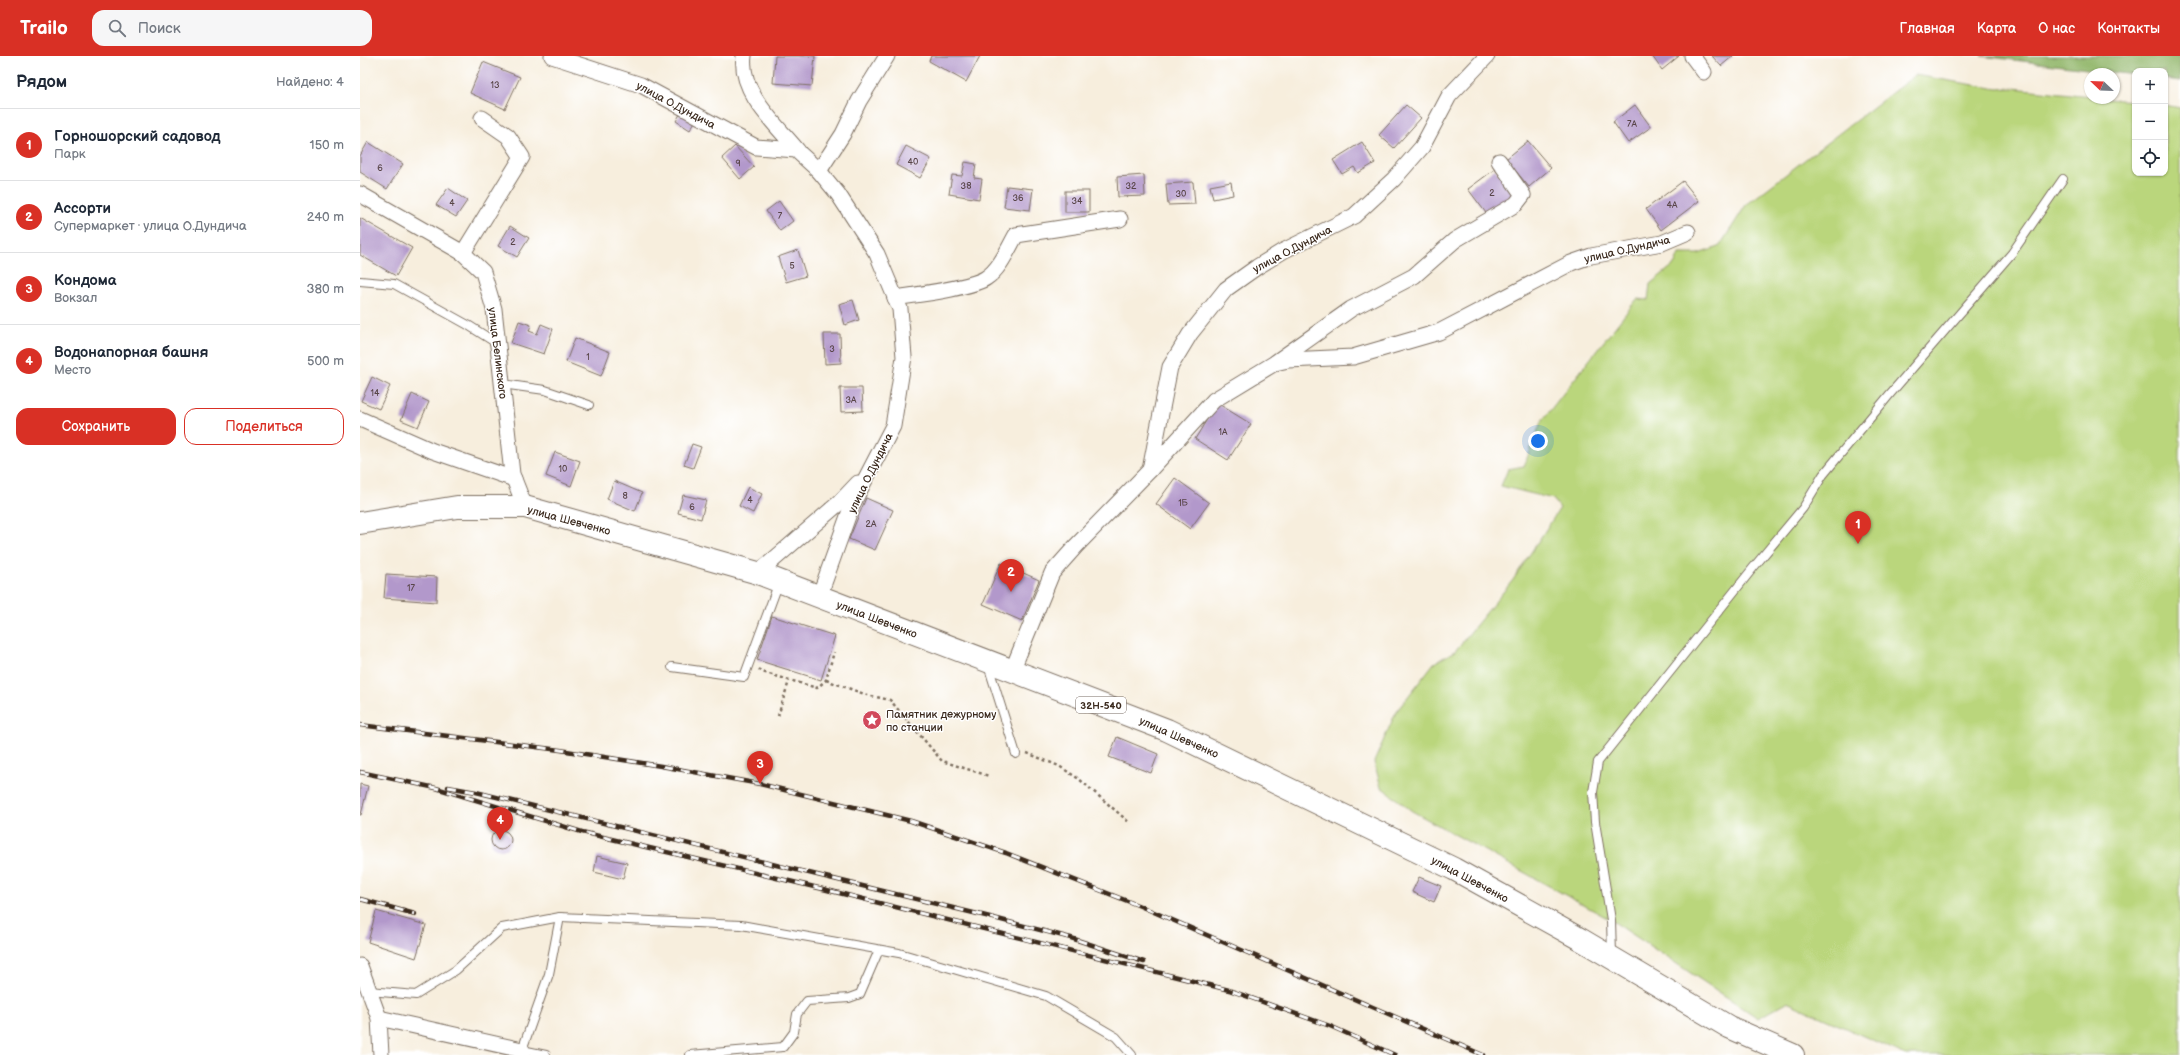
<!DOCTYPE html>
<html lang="ru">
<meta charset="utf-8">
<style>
body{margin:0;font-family:"Balsamiq Sans",sans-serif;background:#f6f6f7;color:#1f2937}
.controls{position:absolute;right:12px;top:12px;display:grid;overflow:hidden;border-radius:8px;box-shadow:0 1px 3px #0004}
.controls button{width:36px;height:36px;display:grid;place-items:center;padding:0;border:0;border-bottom:1px solid #e0e1e3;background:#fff;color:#1f2937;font:20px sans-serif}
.compass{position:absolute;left:1724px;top:12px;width:36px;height:36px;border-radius:50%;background:#fff;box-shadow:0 1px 3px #0004;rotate:293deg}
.you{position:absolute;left:1178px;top:385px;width:14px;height:14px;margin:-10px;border:3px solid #fff;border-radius:50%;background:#1a73e8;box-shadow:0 0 0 6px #1a73e833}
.badge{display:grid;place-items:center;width:26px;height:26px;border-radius:50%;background:#d93025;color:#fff;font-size:13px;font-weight:700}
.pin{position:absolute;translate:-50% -33px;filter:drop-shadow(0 1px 2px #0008)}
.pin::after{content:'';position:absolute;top:21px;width:14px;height:12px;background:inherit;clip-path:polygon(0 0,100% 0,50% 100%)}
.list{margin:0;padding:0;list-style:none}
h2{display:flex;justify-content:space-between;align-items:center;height:52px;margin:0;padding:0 16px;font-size:17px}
h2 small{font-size:13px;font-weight:400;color:#747a83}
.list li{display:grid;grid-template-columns:26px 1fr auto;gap:12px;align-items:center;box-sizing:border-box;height:72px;padding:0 16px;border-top:1px solid #e0e1e3}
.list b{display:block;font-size:15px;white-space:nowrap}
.list p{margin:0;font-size:13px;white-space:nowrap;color:#747a83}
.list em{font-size:13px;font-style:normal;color:#747a83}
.actions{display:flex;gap:8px;padding:12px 16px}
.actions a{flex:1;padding:9px 0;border:1px solid #d93025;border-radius:12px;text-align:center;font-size:14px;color:#d93025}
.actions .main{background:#d93025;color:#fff}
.icon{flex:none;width:22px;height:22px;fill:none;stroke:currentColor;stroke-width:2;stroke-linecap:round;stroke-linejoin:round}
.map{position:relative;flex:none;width:1820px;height:999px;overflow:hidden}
header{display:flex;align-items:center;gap:24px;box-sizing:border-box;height:56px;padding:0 20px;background:#d93025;color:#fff}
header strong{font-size:19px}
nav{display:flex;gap:22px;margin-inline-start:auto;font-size:14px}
.search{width:280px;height:36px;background:#f6f6f7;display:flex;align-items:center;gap:10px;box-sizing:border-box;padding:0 14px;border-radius:12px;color:#747a83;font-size:15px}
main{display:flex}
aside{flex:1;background:#fff}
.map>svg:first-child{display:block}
.green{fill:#bad67c;stroke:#7a804d}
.forest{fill:#93b76c;stroke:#677045}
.building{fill:#b298cb}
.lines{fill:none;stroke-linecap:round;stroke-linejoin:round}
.lane-casing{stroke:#7d6f61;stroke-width:10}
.street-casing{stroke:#7d6f61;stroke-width:17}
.primary-casing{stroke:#7d6f61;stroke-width:24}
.path{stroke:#7d6f61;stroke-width:2.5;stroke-dasharray:3 3;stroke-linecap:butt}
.lane{stroke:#fff;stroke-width:8}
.street{stroke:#fff;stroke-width:15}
.primary{stroke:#fff;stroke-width:22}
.rail-casing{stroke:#3b2a1e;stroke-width:4.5}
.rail{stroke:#fff;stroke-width:3;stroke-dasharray:9;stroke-linecap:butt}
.labels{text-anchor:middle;stroke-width:3;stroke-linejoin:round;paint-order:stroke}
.number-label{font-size:9px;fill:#594649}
.shield{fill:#fff;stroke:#766a62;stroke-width:1}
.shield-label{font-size:10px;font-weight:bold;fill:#3b2a1e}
.street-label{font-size:11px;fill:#3b2a1e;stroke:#fff}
.poi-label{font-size:11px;fill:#3b2a1e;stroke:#fff;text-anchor:start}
</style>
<header>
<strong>Trailo</strong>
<div class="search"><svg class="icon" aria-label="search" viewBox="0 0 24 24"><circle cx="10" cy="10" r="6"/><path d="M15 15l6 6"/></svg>Поиск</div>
<nav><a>Главная</a><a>Карта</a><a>О нас</a><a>Контакты</a></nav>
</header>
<main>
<aside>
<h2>Рядом<small>Найдено: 4</small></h2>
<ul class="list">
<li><span class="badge">1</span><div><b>Горношорский садовод</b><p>Парк</p></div><em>150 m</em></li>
<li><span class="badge">2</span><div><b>Ассорти</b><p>Супермаркет · улица О.Дундича</p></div><em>240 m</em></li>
<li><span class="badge">3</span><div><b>Кондома</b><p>Вокзал</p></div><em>380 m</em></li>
<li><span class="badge">4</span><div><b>Водонапорная башня</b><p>Место</p></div><em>500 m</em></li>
</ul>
<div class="actions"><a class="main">Сохранить</a><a>Поделиться</a></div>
</aside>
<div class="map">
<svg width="1820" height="999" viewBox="0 0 1820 999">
<rect width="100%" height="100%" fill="#fff"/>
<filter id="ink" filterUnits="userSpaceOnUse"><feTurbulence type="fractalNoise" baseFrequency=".025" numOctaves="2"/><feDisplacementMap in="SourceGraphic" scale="8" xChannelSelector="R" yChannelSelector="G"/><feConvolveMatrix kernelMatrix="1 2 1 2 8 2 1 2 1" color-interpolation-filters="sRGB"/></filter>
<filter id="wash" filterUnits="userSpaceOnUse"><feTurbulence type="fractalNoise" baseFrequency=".012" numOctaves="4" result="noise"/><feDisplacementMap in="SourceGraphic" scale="16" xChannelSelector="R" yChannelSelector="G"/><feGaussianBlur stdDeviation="0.9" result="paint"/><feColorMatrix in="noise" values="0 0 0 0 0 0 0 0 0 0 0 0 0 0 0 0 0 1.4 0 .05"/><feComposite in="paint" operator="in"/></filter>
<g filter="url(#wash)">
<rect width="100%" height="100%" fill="#f7eedd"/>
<path class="green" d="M 1555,19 L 1638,33 L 1653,32 L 1730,40 L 1730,42 L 1775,45 L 1775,117 L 1805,117 L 1805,49 L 1820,52 L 1820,999 L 1546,999 L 1427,946 L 1398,962 L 1251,864 L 1052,755 L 1021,731 L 1014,706 L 1036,656 L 1074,607 L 1095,595 L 1153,524 L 1200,452 L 1193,443 L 1141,430 L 1148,413 L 1164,410 L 1181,366 L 1277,243 L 1288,244 L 1290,228 L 1315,208 L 1319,198 L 1338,198 L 1359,191 L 1386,149 Z"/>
<path class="forest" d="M 1621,0 L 1820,0 L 1820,25 L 1805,23 L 1805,15 L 1775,15 L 1775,19 Z"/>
<g id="blocks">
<g class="building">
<path d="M 415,0 L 455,0 L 452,30 L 413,27 Z"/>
<path d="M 571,0 L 620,0 L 606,26 L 569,5 Z"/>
<path d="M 1292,0 L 1319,0 L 1302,14 Z"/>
<path d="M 1352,0 L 1373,0 L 1361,10 Z"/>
<path d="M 123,6 L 160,21 L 145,53 L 110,37 Z"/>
<path d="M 1046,49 L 1061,62 L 1034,92 L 1019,79 Z"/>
<path d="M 1275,49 L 1291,71 L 1268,87 L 1253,66 Z"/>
<path d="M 322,55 L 336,64 L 330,74 L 316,65 Z"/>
<path d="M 1168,85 L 1191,112 L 1169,131 L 1146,103 Z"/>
<path d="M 8,86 L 43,108 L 27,133 L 0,116 L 0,100 Z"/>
<path d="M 1002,86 L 1015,107 L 998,117 L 994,111 L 982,118 L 973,104 Z"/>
<path d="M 375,90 L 394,111 L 380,123 L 362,102 Z"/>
<path d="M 546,90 L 571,103 L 560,122 L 536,109 Z"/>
<path d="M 605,106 L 616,108 L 614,122 L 622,123 L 619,143 L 589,138 L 592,119 L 602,120 Z"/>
<path d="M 1135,113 L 1156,140 L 1129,161 L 1108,133 Z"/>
<path d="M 784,119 L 785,140 L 758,141 L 757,121 Z"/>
<path d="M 1323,125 L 1339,145 L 1301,174 L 1286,153 Z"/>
<path d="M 833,126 L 835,148 L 808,149 L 806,128 Z"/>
<path d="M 871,126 L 873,139 L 853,143 L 850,130 Z"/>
<path d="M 647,130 L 673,133 L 670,154 L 644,151 Z"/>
<path d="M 88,132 L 107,145 L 96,161 L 76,149 Z"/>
<rect x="705" y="135" width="24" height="21"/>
<path d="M 419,145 L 433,165 L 420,175 L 406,155 Z"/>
<path d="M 0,162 L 52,192 L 36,220 L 0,199 Z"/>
<path d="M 150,170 L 169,182 L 157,201 L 138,190 Z"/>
<path d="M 438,194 L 446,220 L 426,226 L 418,201 Z"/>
<path d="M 493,244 L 499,264 L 485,269 L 479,248 Z"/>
<path d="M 159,265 L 171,269 L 169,275 L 177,278 L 181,268 L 193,273 L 184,298 L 151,287 Z"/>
<path d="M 464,278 L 480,278 L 481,307 L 465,308 Z"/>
<path d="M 215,282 L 250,296 L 241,320 L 206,306 Z"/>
<path d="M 12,321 L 30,330 L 19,353 L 1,345 Z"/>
<path d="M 480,332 L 502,332 L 503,355 L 481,356 Z"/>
<path d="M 52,338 L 69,346 L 58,371 L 41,364 Z"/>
<path d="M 857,347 L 891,368 L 868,404 L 835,383 Z"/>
<path d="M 332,388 L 341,391 L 333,412 L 324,409 Z"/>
<path d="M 195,396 L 220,405 L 211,430 L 186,420 Z"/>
<path d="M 815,422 L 849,447 L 830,473 L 796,448 Z"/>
<path d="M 254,425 L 282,437 L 275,455 L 247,443 Z"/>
<path d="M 388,431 L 402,438 L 393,457 L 379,450 Z"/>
<path d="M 323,439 L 346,444 L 341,463 L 318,457 Z"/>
<path d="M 506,442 L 533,454 L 515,494 L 489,483 Z"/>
<path d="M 641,507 L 679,524 L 662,565 L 623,548 Z"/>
<path d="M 26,518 L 77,521 L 76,546 L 24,542 Z"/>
<path d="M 412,560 L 475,580 L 461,624 L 397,604 Z"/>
<path d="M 757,681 L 798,698 L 791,717 L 749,701 Z"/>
<path d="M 0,728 L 8,730 L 1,759 L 0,759 Z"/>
<circle cx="141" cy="784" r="10"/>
<path d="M 237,800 L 267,807 L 263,823 L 234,816 Z"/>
<path d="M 1059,821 L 1081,830 L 1074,846 L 1052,836 Z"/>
<path d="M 16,855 L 66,869 L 56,902 L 8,886 Z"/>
</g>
</g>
</g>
<g filter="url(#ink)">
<use href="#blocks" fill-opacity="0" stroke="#7d6f61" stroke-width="1"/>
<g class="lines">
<defs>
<g id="lane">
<path d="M 0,225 L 34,228 L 108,269 L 138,288"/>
<path d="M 142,328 L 185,334 L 229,349"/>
<path d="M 628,609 L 656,698"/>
<path d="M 312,611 L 384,621 L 419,526"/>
<path d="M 1252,899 L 1251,864 L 1235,766 L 1233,736 L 1238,706 L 1393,512 L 1443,452 L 1463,419 L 1530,338 L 1652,197 L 1703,123"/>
<path d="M 9,935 L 56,939 L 96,914 L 142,872 L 200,861 L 381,869 L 539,897 L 686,940 L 756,981 L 772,999"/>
<path d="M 186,999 L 162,994 L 189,918 L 200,861"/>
<path d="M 330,999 L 423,991 L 434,976 L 437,958 L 447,945 L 489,942 L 500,938 L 519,894"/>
</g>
<g id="street">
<path d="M 192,0 L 281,29 L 396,91 L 436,94 L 459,115 L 478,138 L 517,198 L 540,253 L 544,301 L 533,370 L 492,449 L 459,541"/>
<path d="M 384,0 C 379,37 417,69 438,95"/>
<path d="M 1332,0 L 1344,16"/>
<path d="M 459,115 L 483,78 L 499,45 L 527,0"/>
<path d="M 0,138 L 103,197 L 123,216 L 134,253 L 152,418 L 165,451"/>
<path d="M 103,197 L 162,101 L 148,80 L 122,62"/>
<path d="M 535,242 C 554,239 612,232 626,222 C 640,213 648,193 656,179 L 760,163"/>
<path d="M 916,306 L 991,253 L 1054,220 L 1095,184 L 1156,148 L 1163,139 L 1139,105"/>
<path d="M 0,363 L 73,395 L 154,423"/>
<path d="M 790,414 L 854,344 L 915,307 L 928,304 L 993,301 L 1079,276 L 1211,207 L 1231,200 L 1302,187 L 1328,176"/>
<path d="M 398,517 L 479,447 L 498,427"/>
<path d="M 652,615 L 692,517 L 716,490 L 790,414 L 810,311 L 830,278 L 866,233 L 897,211 L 923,195 L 994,160 L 1034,123 L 1062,91 L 1089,40 L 1127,0"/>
<path d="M 0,910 L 19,962 L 21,999"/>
<path d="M 19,962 L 162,994 L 162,999"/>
</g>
<path id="primary" d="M 0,467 L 97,451 L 165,451 L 398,517 L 807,674 L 1094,813 L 1220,883 L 1369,971 L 1433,999"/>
</defs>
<use href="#lane" class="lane-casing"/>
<use href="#street" class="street-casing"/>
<use href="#primary" class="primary-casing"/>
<g class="path">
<path d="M 399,613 L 402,616 L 457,632 L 466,624 L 474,596"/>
<path d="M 466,624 L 507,639 L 530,644 L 582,705 L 629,720"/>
<path d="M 418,660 L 429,625"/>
<path d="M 667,697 L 699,710 L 719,723 L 770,767"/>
</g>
<use href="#lane" class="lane"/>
<use href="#street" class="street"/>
<use href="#primary" class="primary"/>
<defs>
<g id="rail">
<path d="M 0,669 L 200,694 L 301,710 L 400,728 L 551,765 L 646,797 L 780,850 L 1123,999"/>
<path d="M 0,716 L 76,732 L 222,776 L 467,834 L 869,934 L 970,970 L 1035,999"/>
<path d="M 88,731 L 116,736 L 626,860 L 711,882 L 784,906"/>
<path d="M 0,843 L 55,858"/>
</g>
</defs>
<use href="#rail" class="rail-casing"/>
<use href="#rail" class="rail"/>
</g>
</g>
<defs>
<symbol id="sight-disc" viewBox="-11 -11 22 22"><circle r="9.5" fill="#d1495b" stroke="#fff"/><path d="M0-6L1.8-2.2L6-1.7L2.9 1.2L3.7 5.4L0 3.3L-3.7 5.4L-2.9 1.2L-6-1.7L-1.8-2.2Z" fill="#fff"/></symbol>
</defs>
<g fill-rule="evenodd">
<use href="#sight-disc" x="501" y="653" width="22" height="22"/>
</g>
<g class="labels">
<g class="number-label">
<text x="135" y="32">13</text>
<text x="1272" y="71">7А</text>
<text x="553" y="109">40</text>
<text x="378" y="110">9</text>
<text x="20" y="115">6</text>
<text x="606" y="133">38</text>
<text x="771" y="133">32</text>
<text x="1132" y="140">2</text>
<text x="821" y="141">30</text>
<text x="658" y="145">36</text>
<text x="717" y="148">34</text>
<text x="92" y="150">4</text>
<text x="1312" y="152">4А</text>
<text x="420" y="163">7</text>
<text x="153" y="189">2</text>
<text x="432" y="213">5</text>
<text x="472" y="296">3</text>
<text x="228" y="304">1</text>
<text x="15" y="340">14</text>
<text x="491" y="347">3А</text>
<text x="863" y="379">1А</text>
<text x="203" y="416">10</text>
<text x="265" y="443">8</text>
<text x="390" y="447">4</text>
<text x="823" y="450">1Б</text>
<text x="332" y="454">6</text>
<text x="511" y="471">2А</text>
<text x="51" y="535">17</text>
</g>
<rect class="shield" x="716" y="641" width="50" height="16" rx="3"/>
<g class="shield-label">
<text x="741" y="653">32Н-540</text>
</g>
<g class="street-label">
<text transform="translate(316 49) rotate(28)" y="4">улица О.Дундича</text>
<text transform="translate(932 193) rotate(-28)" y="4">улица О.Дундича</text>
<text transform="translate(1267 193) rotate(-13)" y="4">улица О.Дундича</text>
<text transform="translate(138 297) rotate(83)" y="4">улица Белинского</text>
<text transform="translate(510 417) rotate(-64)" y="4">улица О.Дундича</text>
<text transform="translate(209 464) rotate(15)" y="4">улица Шевченко</text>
<text transform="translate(517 563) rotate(21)" y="4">улица Шевченко</text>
<text transform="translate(819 681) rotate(24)" y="4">улица Шевченко</text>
<text transform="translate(1110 823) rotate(28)" y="4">улица Шевченко</text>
</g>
<g class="poi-label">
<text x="526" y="662">Памятник дежурному<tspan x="526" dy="13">по станции</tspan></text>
</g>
</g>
</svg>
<div class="controls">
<button>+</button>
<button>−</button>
<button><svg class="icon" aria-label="locate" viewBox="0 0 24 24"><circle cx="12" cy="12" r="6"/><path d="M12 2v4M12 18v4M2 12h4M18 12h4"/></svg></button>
</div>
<svg class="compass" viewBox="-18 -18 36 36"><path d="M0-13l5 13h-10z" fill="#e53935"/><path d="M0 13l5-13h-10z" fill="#747a83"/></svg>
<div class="you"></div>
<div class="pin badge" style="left:1498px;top:488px">1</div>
<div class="pin badge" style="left:651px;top:536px">2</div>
<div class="pin badge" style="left:400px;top:728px">3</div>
<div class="pin badge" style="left:140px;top:784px">4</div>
</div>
</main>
